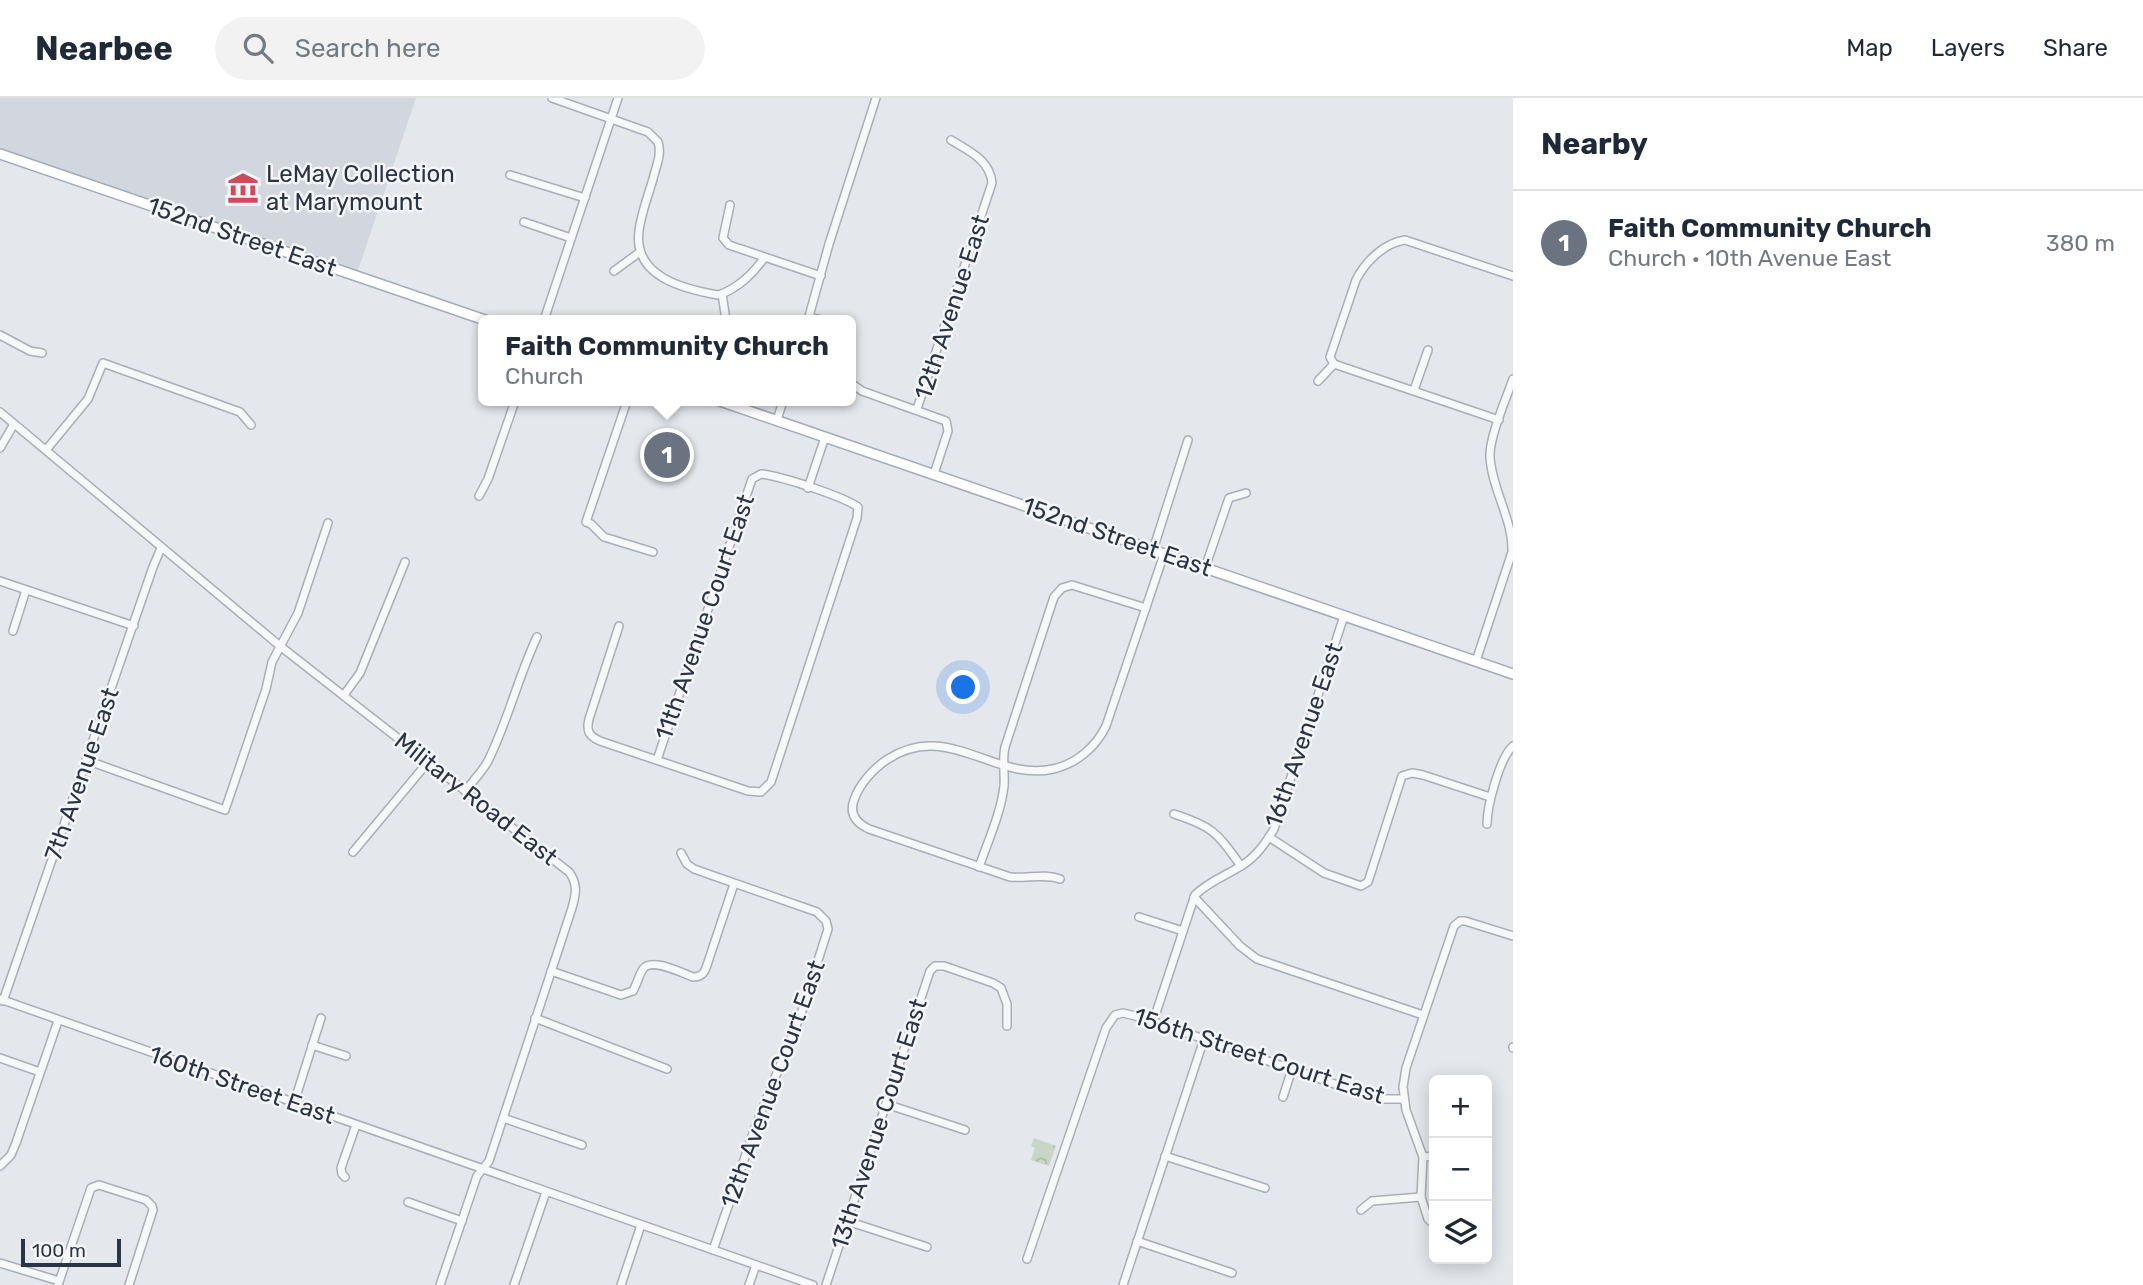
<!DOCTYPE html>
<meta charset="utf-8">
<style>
body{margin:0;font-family:Rubik,sans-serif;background:#f2f2f3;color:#1f2937}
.controls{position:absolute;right:21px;bottom:21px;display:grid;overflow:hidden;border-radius:10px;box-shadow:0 4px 18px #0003}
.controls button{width:63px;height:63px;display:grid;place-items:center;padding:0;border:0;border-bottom:2px solid #e0e1e3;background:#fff;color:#1f2937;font:35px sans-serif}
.scale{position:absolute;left:21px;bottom:18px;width:100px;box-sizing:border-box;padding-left:7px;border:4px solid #2b3445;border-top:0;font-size:19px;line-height:24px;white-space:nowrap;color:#2b3445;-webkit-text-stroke:5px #f4f6f9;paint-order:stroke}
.you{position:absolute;left:964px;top:590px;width:24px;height:24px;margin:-18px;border:5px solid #fff;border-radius:50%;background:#1a73e8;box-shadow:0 0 0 10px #1a73e833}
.badge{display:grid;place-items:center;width:46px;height:46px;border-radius:50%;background:#111827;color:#fff;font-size:23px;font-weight:700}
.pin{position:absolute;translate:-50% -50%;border:4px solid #fff;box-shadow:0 2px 7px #0006}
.popup{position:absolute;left:478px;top:217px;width:378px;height:91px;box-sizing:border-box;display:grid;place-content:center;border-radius:10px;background:#fff;filter:drop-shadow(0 2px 5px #0005);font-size:23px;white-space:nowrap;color:#747a83}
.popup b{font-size:26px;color:#1f2937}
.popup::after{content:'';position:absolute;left:50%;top:100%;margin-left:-14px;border:14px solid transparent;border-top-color:#fff}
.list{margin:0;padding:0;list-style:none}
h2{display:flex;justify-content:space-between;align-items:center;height:91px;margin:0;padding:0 28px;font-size:30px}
h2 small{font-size:23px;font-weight:400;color:#747a83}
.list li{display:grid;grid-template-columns:46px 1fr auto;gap:21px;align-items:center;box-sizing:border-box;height:105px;padding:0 28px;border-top:2px solid #e0e1e3}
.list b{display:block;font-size:26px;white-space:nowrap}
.list p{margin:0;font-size:23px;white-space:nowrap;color:#747a83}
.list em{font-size:23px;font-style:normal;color:#747a83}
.icon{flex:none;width:38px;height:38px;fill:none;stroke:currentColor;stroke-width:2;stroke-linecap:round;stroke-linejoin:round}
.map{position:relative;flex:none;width:1513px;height:1187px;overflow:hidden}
header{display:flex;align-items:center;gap:42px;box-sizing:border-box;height:98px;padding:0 35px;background:#fff;border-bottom:2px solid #e0e1e3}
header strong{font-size:33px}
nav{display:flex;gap:38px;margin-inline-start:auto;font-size:24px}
.search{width:490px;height:63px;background:#f2f2f3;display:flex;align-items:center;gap:18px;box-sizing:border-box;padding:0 24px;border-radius:38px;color:#747a83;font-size:26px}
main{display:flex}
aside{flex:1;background:#fff}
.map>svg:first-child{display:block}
.built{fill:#d2d6de}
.park{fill:url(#park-crowns)}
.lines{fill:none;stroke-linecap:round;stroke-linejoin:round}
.minor-casing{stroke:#a9aeb7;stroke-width:10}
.major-casing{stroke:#a3abb8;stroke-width:12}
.minor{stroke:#f7f8fa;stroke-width:7}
.major{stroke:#fff;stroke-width:9}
.labels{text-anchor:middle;stroke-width:5;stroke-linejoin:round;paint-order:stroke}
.poi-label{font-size:24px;fill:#2b3445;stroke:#f4f6f9;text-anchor:start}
.street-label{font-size:24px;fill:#2b3445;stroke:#f4f6f9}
</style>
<header>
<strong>Nearbee</strong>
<div class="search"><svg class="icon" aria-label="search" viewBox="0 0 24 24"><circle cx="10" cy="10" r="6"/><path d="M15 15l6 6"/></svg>Search here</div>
<nav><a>Map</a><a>Layers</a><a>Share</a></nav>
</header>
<main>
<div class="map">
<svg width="1513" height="1187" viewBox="0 0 1513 1187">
<defs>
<pattern id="park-crowns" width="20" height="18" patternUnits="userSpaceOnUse" patternTransform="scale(1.75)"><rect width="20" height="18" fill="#c9d6c5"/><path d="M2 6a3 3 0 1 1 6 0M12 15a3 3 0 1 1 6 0" fill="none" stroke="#adb8ab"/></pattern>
</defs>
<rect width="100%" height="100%" fill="#e4e7ec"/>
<path class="built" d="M 0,0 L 416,0 L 356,178 L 0,56 Z"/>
<path class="park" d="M 1034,1040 L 1056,1048 L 1049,1068 L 1031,1062 L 1035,1050 L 1031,1048 Z"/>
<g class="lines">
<defs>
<g id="minor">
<path d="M 552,0 L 648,34 L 658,44 C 662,57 656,68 653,81 C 648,98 641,116 639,133 C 633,179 684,191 718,197 C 736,192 754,175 764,160"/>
<path d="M 510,77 L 585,100"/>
<path d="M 730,107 L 723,140 L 729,147 L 821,178"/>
<path d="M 524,124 L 571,140"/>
<path d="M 614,173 L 640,154"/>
<path d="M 722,196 L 726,222"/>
<path d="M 809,219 L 822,222"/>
<path d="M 544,222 L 618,0"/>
<path d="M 808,222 L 829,146 L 876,0"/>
<path d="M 0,237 L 30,253 L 42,255"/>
<path d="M 1334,266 L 1330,259 L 1356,182 C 1365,164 1384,145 1405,142 L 1513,178"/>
<path d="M 1334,266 L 1499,322"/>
<path d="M 1318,283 L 1334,266"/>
<path d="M 851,285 L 862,293 L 946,323 L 948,333 L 934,376"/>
<path d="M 1414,292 L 1428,252"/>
<path d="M 627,303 L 586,424 L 591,426 L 604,439 L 653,454"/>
<path d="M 917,311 L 992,85 C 990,62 969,53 951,42"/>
<path d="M 0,314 L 280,548 L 569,774 C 578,786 576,796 572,810 L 489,1063 L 477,1078 L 440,1187"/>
<path d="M 777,322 L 783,303"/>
<path d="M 0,350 L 14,326"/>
<path d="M 46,352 L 88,301 L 103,265 L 240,314 L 251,327"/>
<path d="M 808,390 L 825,339"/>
<path d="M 479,398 L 488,381 L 515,303"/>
<path d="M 1153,452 L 1188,342"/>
<path d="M 1205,470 L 1229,400 L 1246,395"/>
<path d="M 0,483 L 134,528"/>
<path d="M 619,528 L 589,621 C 586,633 589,638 600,643 L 748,693 L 761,694 L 771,684 L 857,420 L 858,409 C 842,398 781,378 761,376 L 752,381 L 657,662"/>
<path d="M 13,533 L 26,492"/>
<path d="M 1476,563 L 1512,454 C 1513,421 1492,392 1490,359 C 1489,340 1506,301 1513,281"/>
<path d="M 344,597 L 360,575 L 405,464"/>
<path d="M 86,662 L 225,712 L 266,591 L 272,564 L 298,515 L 328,425"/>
<path d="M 465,693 C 472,684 482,674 488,663 C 508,623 518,579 537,539"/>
<path d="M 1174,716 C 1214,729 1217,735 1241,768"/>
<path d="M 1487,726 C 1487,708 1500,659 1513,648"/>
<path d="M 1269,739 L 1324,775 L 1361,788 L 1368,784 L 1402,678 L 1412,675 L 1423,677 L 1490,699"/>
<path d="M 353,754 L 428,664"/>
<path d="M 681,755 L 687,766 L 694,771 L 817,814 L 826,823 L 828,831 L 802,913 L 756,1027 L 713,1152"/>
<path d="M 979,769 C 988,743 1001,715 1004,688 C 1005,675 1002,662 1005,649 L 1054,499 L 1062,490 L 1072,487 L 1146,510"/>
<path d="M 1060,781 C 1044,775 1027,781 1010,779 L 869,731 C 856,725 849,716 854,702 C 860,685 874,670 888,661 C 948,622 995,684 1053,671 C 1076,666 1096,649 1106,628 L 1164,456"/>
<path d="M 1194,799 L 1240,848 L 1257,861 L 1423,917"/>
<path d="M 1139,819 L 1183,833"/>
<path d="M 551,873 L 621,897 L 633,893 C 637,886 639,877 643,871 C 651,859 682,875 693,879 C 700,879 704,876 706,870 L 734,786"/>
<path d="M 0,901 L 813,1187"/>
<path d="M 3,903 L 153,469 L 161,450"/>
<path d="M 535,920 L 667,971"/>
<path d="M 1153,924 L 1195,797 C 1208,784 1225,778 1241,768 C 1256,759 1265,746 1274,731 L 1344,518"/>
<path d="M 312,947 L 346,958"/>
<path d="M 1513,950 L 1513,949"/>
<path d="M 0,960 L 40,974"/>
<path d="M 1283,999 L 1292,971"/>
<path d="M 294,1005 L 321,920"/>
<path d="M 886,1006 L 965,1032"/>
<path d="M 503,1020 L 582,1047"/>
<path d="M 1165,1058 L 1265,1090"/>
<path d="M 1423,1059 L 1434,1058"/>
<path d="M 0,1068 L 11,1057 L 16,1045 L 58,923"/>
<path d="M 345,1079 L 342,1076 L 341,1070 L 356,1027"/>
<path d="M 408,1104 L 462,1123"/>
<path d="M 1361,1112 L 1372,1103 L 1421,1099"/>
<path d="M 847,1123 L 927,1149"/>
<path d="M 1434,1126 L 1428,1121 L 1421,1099 L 1423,1059 L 1406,1012 L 1403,989 L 1406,970 L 1454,828 L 1460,823 L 1465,823 L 1513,838"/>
<path d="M 1137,1143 L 1232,1175"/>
<path d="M 1027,1161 L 1106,930 L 1115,917 L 1123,915 L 1143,920 L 1358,994 L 1382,1001 L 1404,1001"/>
<path d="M 0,1165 L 59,1183"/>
<path d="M 58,1187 L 91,1090 L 99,1087 L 146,1102 L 152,1108 L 153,1112 L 129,1187"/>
<path d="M 514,1187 L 546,1094"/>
<path d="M 621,1187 L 641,1127"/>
<path d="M 749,1187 L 756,1167"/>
<path d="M 826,1187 L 930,873 L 935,868 L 944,868 L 993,885 L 1001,890 L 1007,906 L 1007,928"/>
<path d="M 1123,1187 L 1204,941"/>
</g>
<g id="major">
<path d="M 0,56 L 485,222"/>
<path d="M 720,303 L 1513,576"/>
</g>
</defs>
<use href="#minor" class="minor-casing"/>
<use href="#major" class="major-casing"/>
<use href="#minor" class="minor"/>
<use href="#major" class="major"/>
</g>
<defs>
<symbol id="museum-bare" viewBox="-9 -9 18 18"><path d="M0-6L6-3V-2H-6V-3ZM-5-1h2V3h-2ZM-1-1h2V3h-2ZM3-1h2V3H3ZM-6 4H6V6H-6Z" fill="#d1495b" stroke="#f4f6f9" stroke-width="2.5" paint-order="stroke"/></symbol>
</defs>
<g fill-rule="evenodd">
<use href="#museum-bare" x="221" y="68" width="44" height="44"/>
</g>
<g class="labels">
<g class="poi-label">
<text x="266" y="84">LeMay Collection<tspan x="266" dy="28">at Marymount</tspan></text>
</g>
<g class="street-label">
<text transform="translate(242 139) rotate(19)" y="8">152nd Street East</text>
<text transform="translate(952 209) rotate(-72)" y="8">12th Avenue East</text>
<text transform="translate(1117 439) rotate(19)" y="8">152nd Street East</text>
<text transform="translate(705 519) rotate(-71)" y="8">11th Avenue Court East</text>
<text transform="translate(1304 637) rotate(-71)" y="8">16th Avenue East</text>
<text transform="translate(82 676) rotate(-71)" y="8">7th Avenue East</text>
<text transform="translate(476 701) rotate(38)" y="8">Military Road East</text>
<text transform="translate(1259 958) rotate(18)" y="8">156th Street Court East</text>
<text transform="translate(773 986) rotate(-70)" y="8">12th Avenue Court East</text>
<text transform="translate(242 987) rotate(19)" y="8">160th Street East</text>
<text transform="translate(879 1026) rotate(-72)" y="8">13th Avenue Court East</text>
</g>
</g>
</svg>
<div class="controls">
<button>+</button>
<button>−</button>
<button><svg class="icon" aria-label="layers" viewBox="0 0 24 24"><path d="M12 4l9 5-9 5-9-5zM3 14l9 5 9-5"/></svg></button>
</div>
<div class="scale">100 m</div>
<div class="you"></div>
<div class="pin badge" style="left:667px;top:357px;background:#6b7280">1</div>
<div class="popup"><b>Faith Community Church</b>Church</div>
</div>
<aside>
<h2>Nearby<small></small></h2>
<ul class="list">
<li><span class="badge" style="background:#6b7280">1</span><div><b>Faith Community Church</b><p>Church · 10th Avenue East</p></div><em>380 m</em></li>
</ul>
</aside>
</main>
